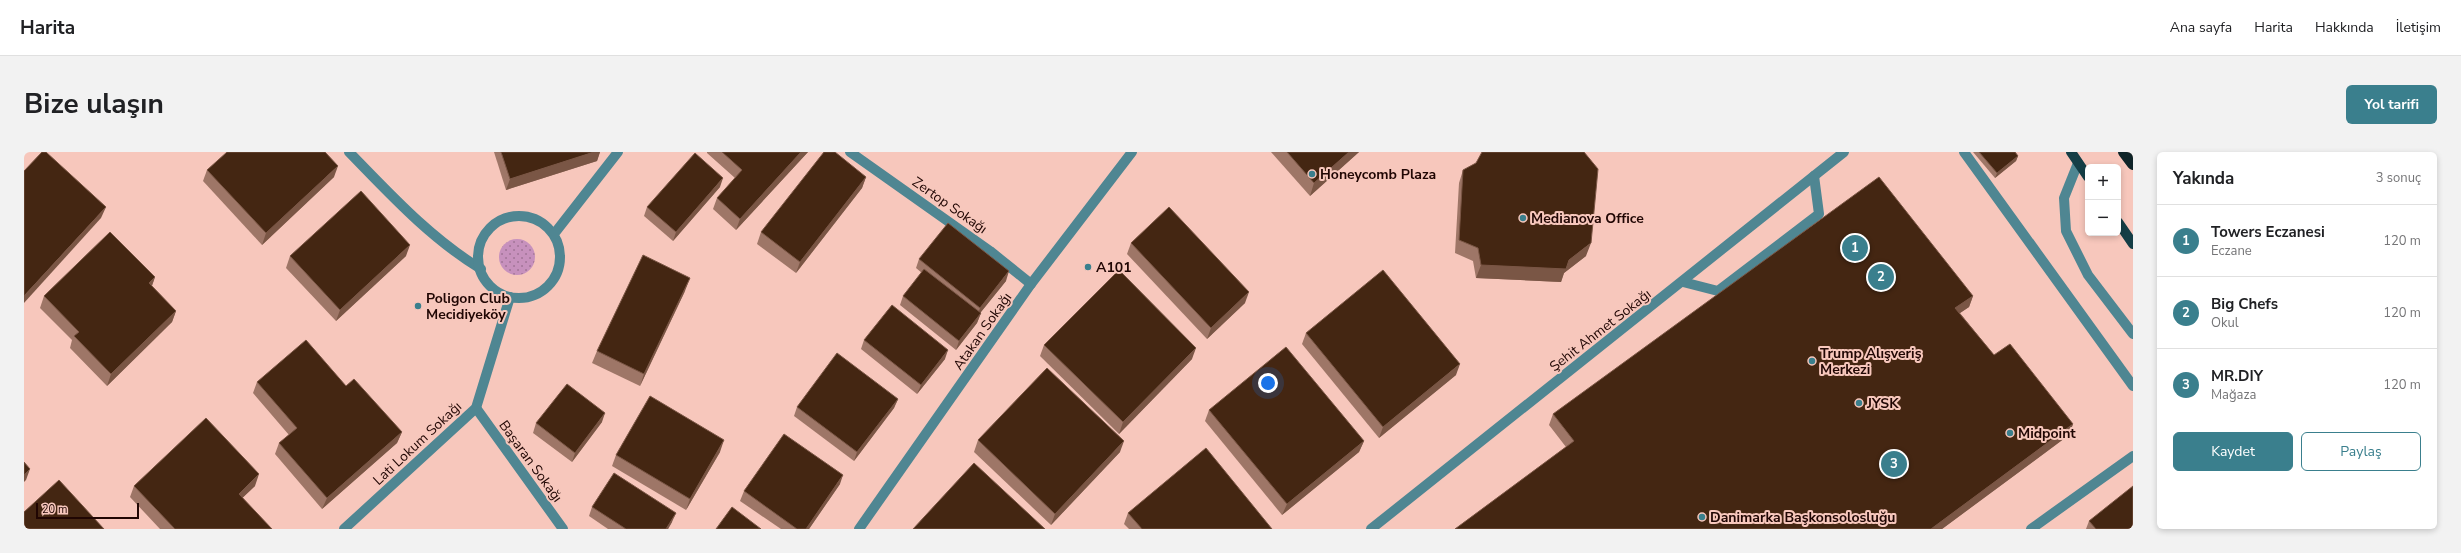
<!DOCTYPE html>
<html lang="tr">
<meta charset="utf-8">
<style>
body{margin:0;font-family:"Nunito Sans",sans-serif;background:#f2f2f2;color:#202124}
.controls{position:absolute;right:12px;top:12px;display:grid;overflow:hidden;border-radius:6px;box-shadow:0 2px 6px #0003}
.controls button{width:36px;height:36px;display:grid;place-items:center;padding:0;border:0;border-bottom:1px solid #e0e0e0;background:#fff;color:#202124;font:20px sans-serif}
.scale{position:absolute;left:12px;bottom:10px;width:103px;box-sizing:border-box;padding-left:4px;border:2px solid #200603;border-top:0;font-size:11px;line-height:14px;white-space:nowrap;color:#200603;-webkit-text-stroke:3px #f7c7bc;paint-order:stroke}
.you{position:absolute;left:1244px;top:231px;width:14px;height:14px;margin:-10px;border:3px solid #fff;border-radius:50%;background:#1a73e8;box-shadow:0 0 0 6px #1a73e833}
.badge{display:grid;place-items:center;width:26px;height:26px;border-radius:50%;background:#3a7f8d;color:#fff;font-size:13px;font-weight:700}
.pin{position:absolute;translate:-50% -50%;border:2px solid #fff;box-shadow:0 1px 4px #0006}
.list{margin:0;padding:0;list-style:none}
h2{display:flex;justify-content:space-between;align-items:center;height:52px;margin:0;padding:0 16px;font-size:17px}
h2 small{font-size:13px;font-weight:400;color:#757577}
.list li{display:grid;grid-template-columns:26px 1fr auto;gap:12px;align-items:center;box-sizing:border-box;height:72px;padding:0 16px;border-top:1px solid #e0e0e0}
.list b{display:block;font-size:15px;white-space:nowrap}
.list p{margin:0;font-size:13px;white-space:nowrap;color:#757577}
.list em{font-size:13px;font-style:normal;color:#757577}
.actions{display:flex;gap:8px;padding:12px 16px}
.actions a{flex:1;padding:9px 0;border:1px solid #3a7f8d;border-radius:6px;text-align:center;font-size:14px;color:#3a7f8d}
.actions .main{background:#3a7f8d;color:#fff}
.map{position:relative;flex:none;width:2109px;height:377px;overflow:hidden;border-radius:6px}
header{display:flex;align-items:center;gap:24px;box-sizing:border-box;height:56px;padding:0 20px;background:#fff;border-bottom:1px solid #e0e0e0}
header strong{font-size:19px}
nav{display:flex;gap:22px;margin-inline-start:auto;font-size:14px}
.intro{display:flex;align-items:center;justify-content:space-between;box-sizing:border-box;height:96px;padding:0 24px}
h1{margin:0;font-size:28px}
.button{padding:10px 18px;border-radius:6px;background:#3a7f8d;color:#fff;font-size:14px;font-weight:700}
main{display:flex;gap:24px;padding:0 24px}
aside{flex:1;background:#fff;border-radius:6px;box-shadow:0 2px 6px #0003}
.map>svg:first-child{display:block}
.grass{fill:url(#grass-dots)}
.lines{fill:none;stroke-linecap:round;stroke-linejoin:round}
.minor{stroke:#4f8692;stroke-width:10}
.major{stroke:#153e46;stroke-width:10}
.highway{stroke:#0f2428;stroke-width:12}
.wall{fill:#9e7667}
.shaded-wall{fill:#7a5645}
.building{fill:#442612;stroke:#7a5645}
.poi-dot{fill:#3a7f8d;stroke:#f7c7bc;stroke-width:1.5}
.labels{text-anchor:middle;stroke-width:4;stroke-linejoin:round;paint-order:stroke}
.poi-label{font-size:14px;font-weight:bold;fill:#200603;stroke:#f7c7bc;text-anchor:start}
.street-label{font-size:14px;fill:#200603;stroke:#f7c7bc}
</style>
<header>
<strong>Harita</strong>
<nav><a>Ana sayfa</a><a>Harita</a><a>Hakkında</a><a>İletişim</a></nav>
</header>
<div class="intro"><h1>Bize ulaşın</h1><a class="button">Yol tarifi</a></div>
<main>
<div class="map">
<svg width="2109" height="377" viewBox="0 0 2109 377">
<defs>
<pattern id="grass-dots" width="8" height="8" patternUnits="userSpaceOnUse"><rect width="8" height="8" fill="#c791bd"/><path d="M2 2h.1M6 6h.1" fill="none" stroke="#a17497" stroke-width="1.8" stroke-linecap="round"/></pattern>
</defs>
<rect width="100%" height="100%" fill="#f7c7bc"/>
<circle class="grass" cx="493" cy="105" r="18"/>
<g class="lines">
<g class="minor">
<path d="M 325,0 C 366,42 406,86 457,117"/>
<path d="M 826,0 L 966,99 L 1007,132"/>
<path d="M 1940,0 L 2109,234"/>
<path d="M 2054,11 L 2040,46 L 2042,79 L 2064,123 L 2109,182"/>
<circle cx="495" cy="105" r="41"/>
<path d="M 530,82 L 594,0"/>
<path d="M 1659,130 L 1694,139 L 1795,62 L 1790,24"/>
<path d="M 452,256 L 539,377"/>
<path d="M 320,377 L 452,256 L 486,145"/>
<path d="M 835,377 L 1007,132 L 1108,0"/>
<path d="M 1347,377 L 1820,0"/>
<path d="M 2007,377 L 2109,304"/>
</g>
<g class="major">
<path d="M 2047,0 L 2064,25"/>
<path d="M 2094,70 L 2109,92"/>
</g>
<path class="highway" d="M 2100,0 L 2109,12"/>
</g>
<g class="wall">
<path d="M 470,0 L 576,0 L 573,9 L 482,38 Z"/>
<path d="M 683,0 L 784,0 L 712,78 L 689,57 L 693,46 L 711,26 L 683,1 Z"/>
<path d="M 1247,0 L 1335,0 L 1286,44 Z"/>
<path d="M 1949,0 L 1991,0 L 1994,4 L 1992,9 L 1971,26 Z"/>
<path d="M 183,18 L 310,25 L 238,93 L 179,29 Z"/>
<path d="M 1439,18 L 1562,104 L 1540,121 L 1537,130 L 1452,126 L 1449,109 L 1431,101 L 1435,31 Z"/>
<path d="M 842,25 L 838,36 L 772,121 L 733,92 L 737,80 Z"/>
<path d="M 696,35 L 649,89 L 620,64 L 623,55 Z"/>
<path d="M 1107,91 L 1221,151 L 1183,187 L 1103,102 Z"/>
<path d="M 266,104 L 382,104 L 312,169 L 262,116 Z"/>
<path d="M 895,107 L 982,129 L 956,161 L 957,161 L 953,171 L 932,198 L 876,153 L 879,144 L 898,121 L 892,116 Z"/>
<path d="M 131,125 L 128,134 L 152,159 L 148,170 L 83,234 L 46,196 L 48,188 L 16,156 L 20,144 Z"/>
<path d="M 661,139 L 616,234 L 568,211 L 573,199 Z"/>
<path d="M 1949,144 L 1945,155 L 1936,161 L 1970,203 L 2049,272 L 2045,283 L 1918,377 L 1431,377 L 1542,295 L 1525,273 L 1529,262 Z"/>
<path d="M 1282,181 L 1432,223 L 1355,286 L 1278,192 Z"/>
<path d="M 840,188 L 921,207 L 893,242 L 837,197 Z"/>
<path d="M 1020,193 L 1168,207 L 1095,282 L 1016,204 Z"/>
<path d="M 233,230 L 322,234 L 378,280 L 373,291 L 298,357 L 251,302 L 255,291 L 265,283 L 229,241 Z"/>
<path d="M 874,247 L 870,256 L 830,309 L 770,264 L 773,255 Z"/>
<path d="M 1185,258 L 1340,289 L 1335,300 L 1258,363 L 1181,269 Z"/>
<path d="M 578,270 L 548,310 L 509,281 L 512,271 Z"/>
<path d="M 954,288 L 1096,300 L 1027,373 L 950,300 Z"/>
<path d="M 696,300 L 662,358 L 588,314 L 592,303 Z"/>
<path d="M 816,332 L 785,377 L 757,377 L 716,349 L 720,339 Z"/>
<path d="M 110,334 L 231,334 L 218,346 L 248,377 L 136,377 L 106,345 Z"/>
<path d="M 568,355 L 648,370 L 644,377 L 584,377 L 565,364 Z"/>
<path d="M 1104,361 L 1248,377 L 1105,377 L 1100,372 Z"/>
<path d="M 2065,369 L 2109,377 L 2062,377 Z"/>
</g>
<g class="shaded-wall">
<path d="M 570,0 L 576,0 L 573,9 L 482,38 L 486,27 Z"/>
<path d="M 777,0 L 784,0 L 712,78 L 716,67 Z"/>
<path d="M 1325,0 L 1335,0 L 1286,44 L 1290,31 Z"/>
<path d="M 1994,4 L 1992,9 L 1971,26 L 1973,21 Z"/>
<path d="M 314,14 L 310,25 L 238,93 L 242,81 Z"/>
<path d="M 842,25 L 838,36 L 772,121 L 776,110 Z"/>
<path d="M 699,26 L 696,35 L 649,89 L 652,80 Z"/>
<path d="M 82,55 L 77,66 L 0,151 L 0,144 Z"/>
<path d="M 1567,91 L 1562,104 L 1540,121 L 1537,130 L 1452,126 L 1457,113 L 1545,108 Z"/>
<path d="M 386,93 L 382,104 L 312,169 L 316,158 Z"/>
<path d="M 985,119 L 982,129 L 953,165 L 956,156 Z"/>
<path d="M 131,125 L 127,136 L 125,131 Z"/>
<path d="M 666,126 L 661,139 L 616,234 L 620,222 Z"/>
<path d="M 1225,140 L 1221,151 L 1183,187 L 1187,176 Z"/>
<path d="M 1949,144 L 1945,155 L 1927,167 L 1931,156 Z"/>
<path d="M 152,159 L 148,170 L 83,234 L 87,222 Z"/>
<path d="M 957,161 L 953,171 L 932,198 L 935,189 Z"/>
<path d="M 1172,196 L 1168,207 L 1095,282 L 1099,270 Z"/>
<path d="M 924,198 L 921,207 L 893,242 L 897,233 Z"/>
<path d="M 1436,212 L 1432,223 L 1355,286 L 1359,275 Z"/>
<path d="M 874,247 L 870,256 L 830,309 L 833,300 Z"/>
<path d="M 581,261 L 578,270 L 548,310 L 551,301 Z"/>
<path d="M 2049,272 L 2045,283 L 1918,377 L 1907,377 Z"/>
<path d="M 378,280 L 373,291 L 298,357 L 303,346 Z"/>
<path d="M 700,288 L 696,300 L 662,358 L 666,347 Z"/>
<path d="M 1100,289 L 1096,300 L 1027,373 L 1031,362 Z"/>
<path d="M 1340,289 L 1335,300 L 1258,363 L 1263,352 Z"/>
<path d="M 6,317 L 2,328 L 0,330 L 0,323 Z"/>
<path d="M 235,322 L 231,334 L 211,353 L 215,342 Z"/>
<path d="M 819,323 L 816,332 L 785,377 L 782,377 Z"/>
<path d="M 652,361 L 648,370 L 644,377 L 642,377 Z"/>
</g>
<g class="building">
<path d="M 18,0 L 22,0 L 82,55 L 0,144 L 0,19 Z"/>
<path d="M 203,0 L 301,0 L 314,14 L 242,81 L 183,18 Z"/>
<path d="M 477,0 L 570,0 L 486,27 Z"/>
<path d="M 698,0 L 777,0 L 716,67 L 693,46 L 718,18 Z"/>
<path d="M 800,0 L 811,0 L 842,25 L 776,110 L 737,80 Z"/>
<path d="M 1263,0 L 1325,0 L 1290,31 Z"/>
<path d="M 1458,0 L 1560,0 L 1574,17 L 1567,91 L 1545,108 L 1542,117 L 1457,113 L 1454,96 L 1435,88 L 1439,18 L 1452,11 Z"/>
<path d="M 1955,0 L 1991,0 L 1994,4 L 1973,21 Z"/>
<path d="M 671,1 L 699,26 L 652,80 L 623,55 Z"/>
<path d="M 1855,25 L 1949,144 L 1931,156 L 1970,203 L 1986,192 L 2049,272 L 1907,377 L 1431,377 L 1550,289 L 1529,262 Z"/>
<path d="M 337,39 L 386,93 L 316,158 L 266,104 Z"/>
<path d="M 1145,55 L 1225,140 L 1187,176 L 1107,91 Z"/>
<path d="M 924,71 L 985,119 L 956,156 L 895,107 Z"/>
<path d="M 86,80 L 131,125 L 125,131 L 152,159 L 87,222 L 50,184 L 55,180 L 20,144 Z"/>
<path d="M 619,103 L 666,126 L 620,222 L 573,199 Z"/>
<path d="M 900,117 L 957,161 L 935,189 L 879,144 Z"/>
<path d="M 1095,118 L 1172,196 L 1099,270 L 1020,193 Z"/>
<path d="M 1359,118 L 1436,212 L 1359,275 L 1282,181 Z"/>
<path d="M 868,153 L 924,198 L 897,233 L 840,188 Z"/>
<path d="M 282,188 L 322,234 L 330,227 L 378,280 L 303,346 L 255,291 L 273,276 L 233,230 Z"/>
<path d="M 1262,195 L 1340,289 L 1263,352 L 1185,258 Z"/>
<path d="M 813,201 L 874,247 L 833,300 L 773,255 Z"/>
<path d="M 1023,216 L 1100,289 L 1031,362 L 954,288 Z"/>
<path d="M 543,232 L 581,261 L 551,301 L 512,271 Z"/>
<path d="M 626,244 L 700,288 L 666,347 L 592,303 Z"/>
<path d="M 182,266 L 235,322 L 215,342 L 248,377 L 151,377 L 110,334 Z"/>
<path d="M 760,282 L 819,323 L 782,377 L 773,377 L 720,339 Z"/>
<path d="M 1182,296 L 1248,377 L 1118,377 L 1104,361 Z"/>
<path d="M 0,310 L 6,317 L 0,323 Z"/>
<path d="M 950,311 L 1021,377 L 889,377 Z"/>
<path d="M 590,321 L 652,361 L 642,377 L 602,377 L 568,355 Z"/>
<path d="M 35,328 L 80,377 L 0,377 L 0,360 Z"/>
<path d="M 2109,334 L 2109,377 L 2072,377 L 2065,369 Z"/>
<path d="M 708,355 L 737,377 L 692,377 Z"/>
</g>
<g class="poi-dot">
<circle cx="1288" cy="22" r="4"/>
<circle cx="1499" cy="66" r="4"/>
<circle cx="1064" cy="115" r="4"/>
<circle cx="394" cy="154" r="4"/>
<circle cx="1788" cy="209" r="4"/>
<circle cx="1835" cy="251" r="4"/>
<circle cx="1986" cy="281" r="4"/>
<circle cx="1678" cy="365" r="4"/>
</g>
<g class="labels">
<g class="poi-label">
<text x="1296" y="27">Honeycomb Plaza</text>
<text x="1507" y="71">Medianova Office</text>
<text x="1072" y="120">A101</text>
<text x="402" y="151">Poligon Club<tspan x="402" dy="16">Mecidiyeköy</tspan></text>
<text x="1796" y="206">Trump Alışveriş<tspan x="1796" dy="16">Merkezi</tspan></text>
<text x="1843" y="256">JYSK</text>
<text x="1994" y="286">Midpoint</text>
<text x="1686" y="370">Danimarka Başkonsolosluğu</text>
</g>
<g class="street-label">
<text transform="translate(926 53) rotate(35)" y="5">Zertop Sokağı</text>
<text transform="translate(1576 178) rotate(-38)" y="5">Şehit Ahmet Sokağı</text>
<text transform="translate(958 179) rotate(-55)" y="5">Atakan Sokağı</text>
<text transform="translate(393 291) rotate(-43)" y="5">Lati Lokum Sokağı</text>
<text transform="translate(507 309) rotate(54)" y="5">Başaran Sokağı</text>
</g>
</g>
</svg>
<div class="controls">
<button>+</button>
<button>−</button>
</div>
<div class="scale">20 m</div>
<div class="you"></div>
<div class="pin badge" style="left:1831px;top:96px">1</div>
<div class="pin badge" style="left:1857px;top:125px">2</div>
<div class="pin badge" style="left:1870px;top:312px">3</div>
</div>
<aside>
<h2>Yakında<small>3 sonuç</small></h2>
<ul class="list">
<li><span class="badge">1</span><div><b>Towers Eczanesi</b><p>Eczane</p></div><em>120 m</em></li>
<li><span class="badge">2</span><div><b>Big Chefs</b><p>Okul</p></div><em>120 m</em></li>
<li><span class="badge">3</span><div><b>MR.DIY</b><p>Mağaza</p></div><em>120 m</em></li>
</ul>
<div class="actions"><a class="main">Kaydet</a><a>Paylaş</a></div>
</aside>
</main>
